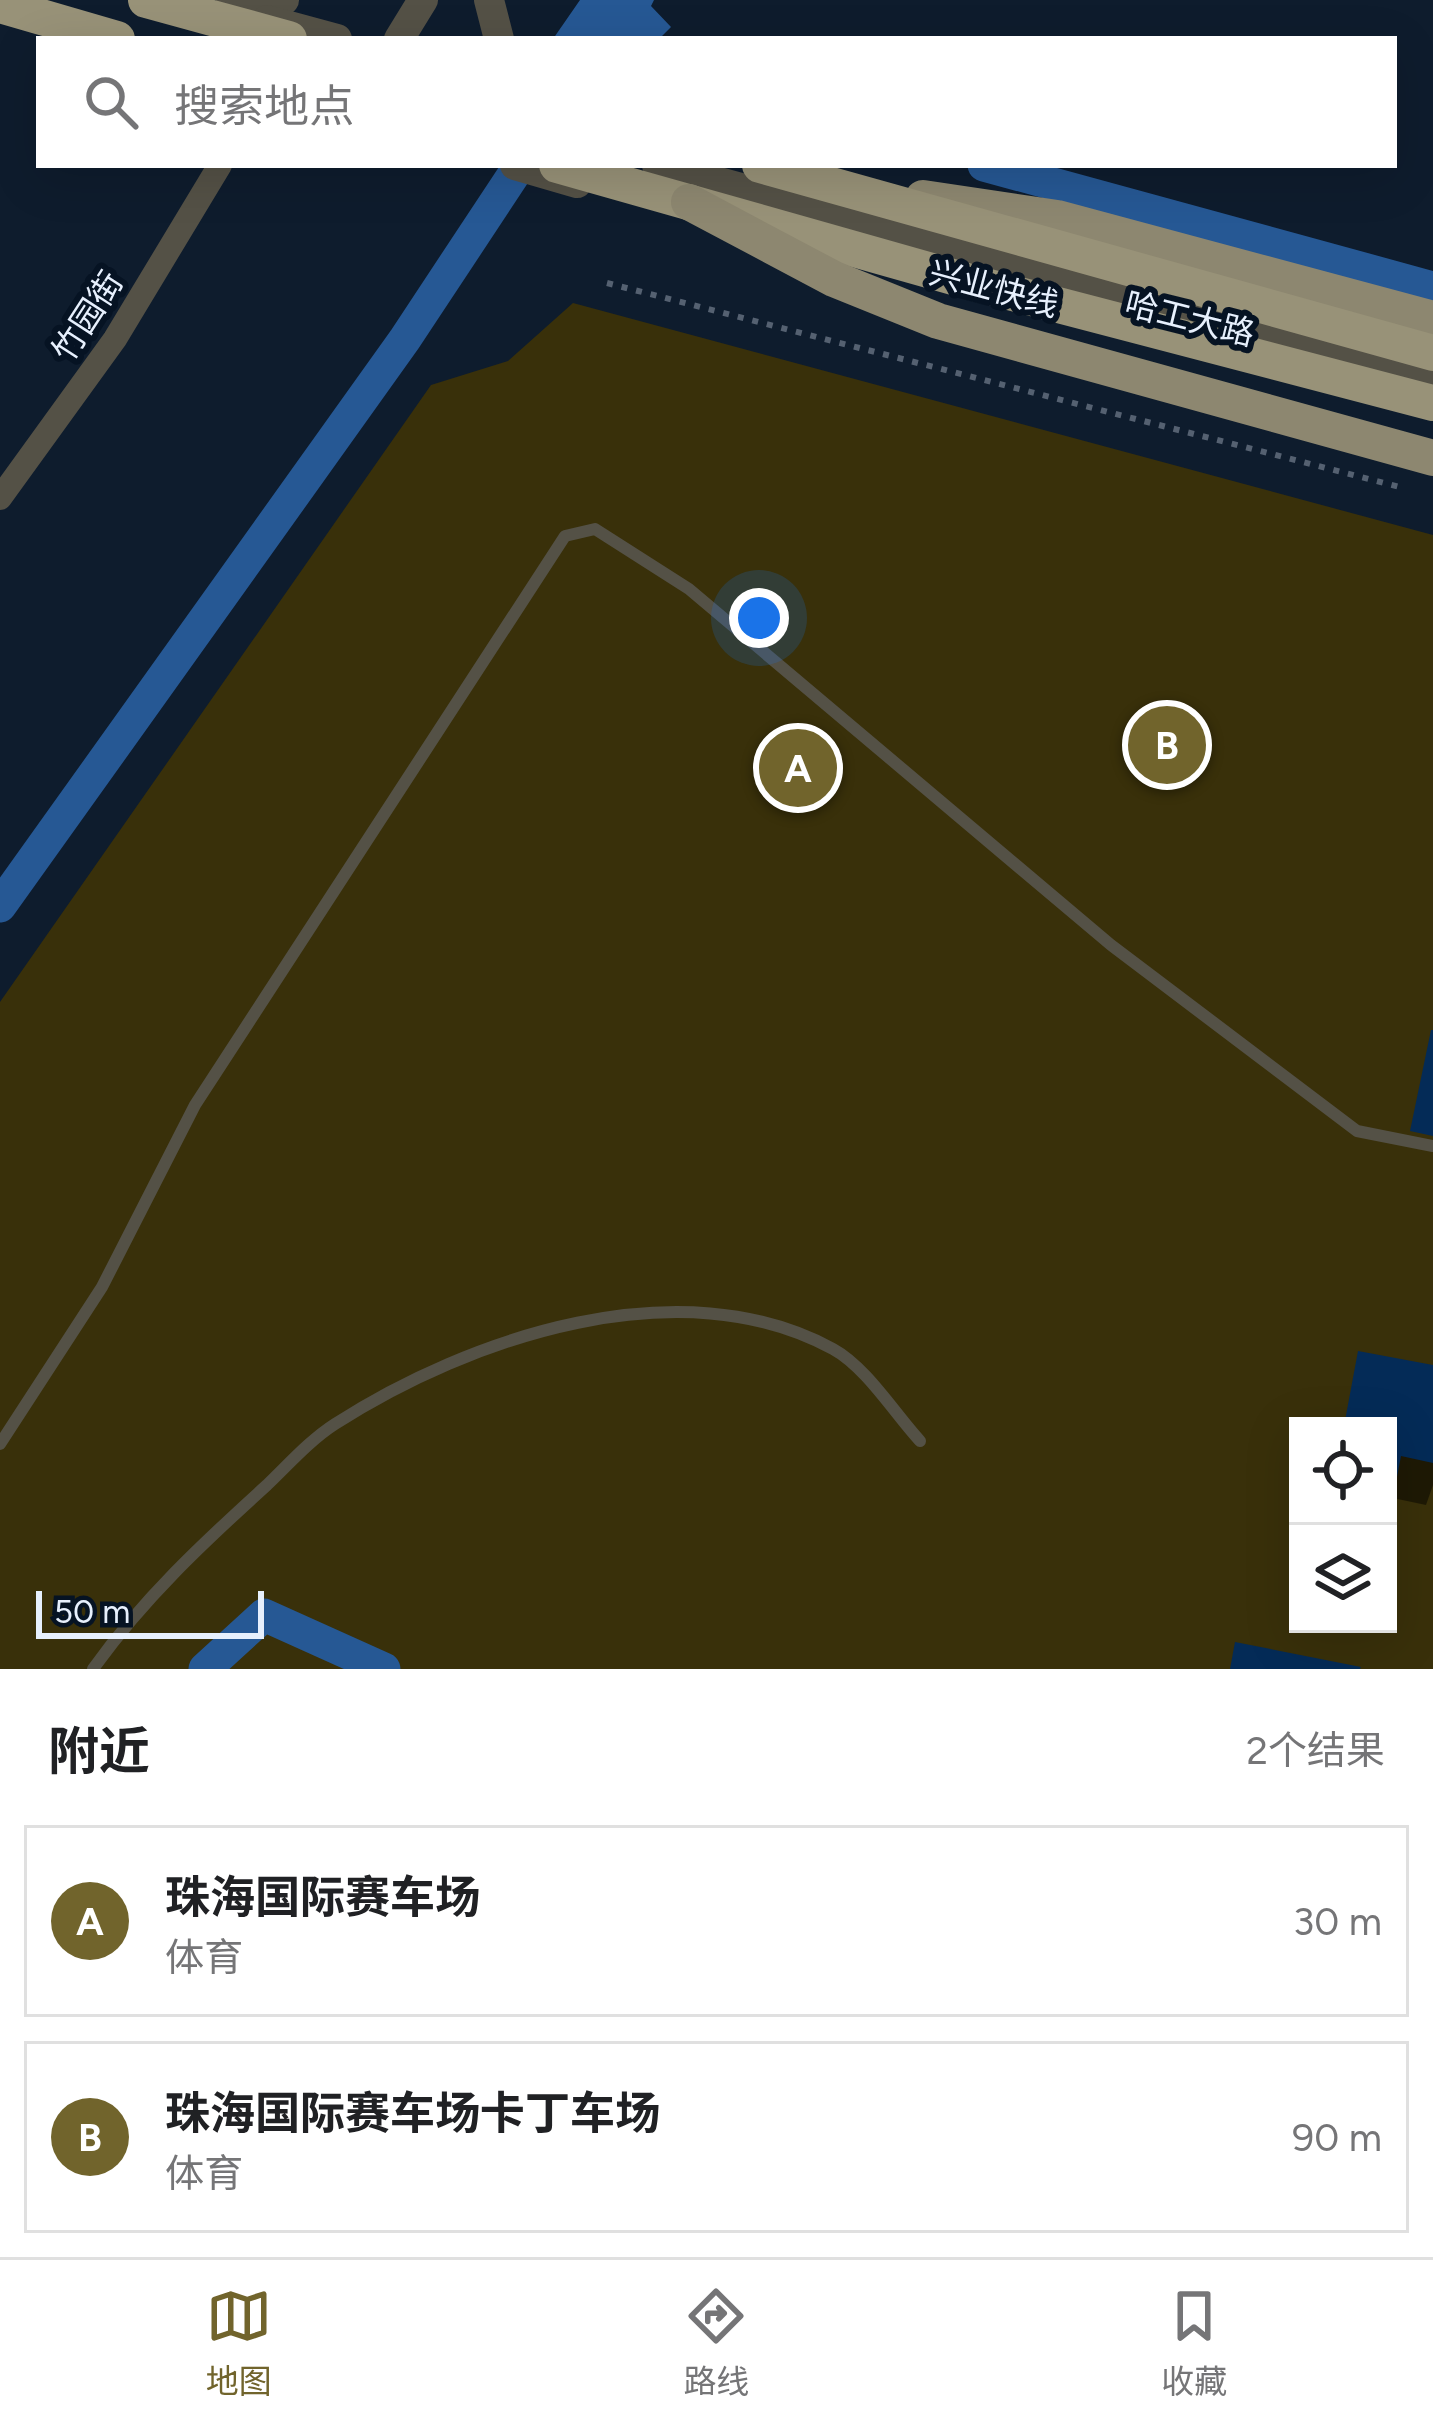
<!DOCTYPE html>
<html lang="zh">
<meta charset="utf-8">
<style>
body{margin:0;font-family:Figtree,"Noto Sans SC",sans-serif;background:#f2f2f2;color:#202124}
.controls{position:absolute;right:36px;bottom:36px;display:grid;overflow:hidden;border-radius:0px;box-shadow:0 12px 48px #0002}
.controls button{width:108px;height:108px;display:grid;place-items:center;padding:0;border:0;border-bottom:3px solid #e0e0e0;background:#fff;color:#202124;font:60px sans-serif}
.scale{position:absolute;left:36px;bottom:30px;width:228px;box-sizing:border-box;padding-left:12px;border:6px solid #e7f0fd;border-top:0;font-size:33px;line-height:42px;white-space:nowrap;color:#e7f0fd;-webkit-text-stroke:9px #061323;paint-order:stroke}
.you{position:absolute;left:759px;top:618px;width:42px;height:42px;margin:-30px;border:9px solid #fff;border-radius:50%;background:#1a73e8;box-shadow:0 0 0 18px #1a73e833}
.badge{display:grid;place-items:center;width:78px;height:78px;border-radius:50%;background:#71642c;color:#fff;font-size:39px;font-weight:700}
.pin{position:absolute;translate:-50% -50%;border:6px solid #fff;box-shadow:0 3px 12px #0006}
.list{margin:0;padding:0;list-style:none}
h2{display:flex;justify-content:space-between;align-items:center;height:156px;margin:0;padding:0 48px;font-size:51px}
h2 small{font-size:39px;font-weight:400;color:#757577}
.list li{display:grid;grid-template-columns:78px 1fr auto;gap:36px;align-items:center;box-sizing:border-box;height:192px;margin:0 24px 24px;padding:0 24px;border:3px solid #e0e0e0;border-radius:0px}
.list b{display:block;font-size:45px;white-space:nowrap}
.list p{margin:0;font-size:39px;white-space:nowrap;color:#757577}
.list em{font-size:39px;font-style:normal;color:#757577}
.icon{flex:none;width:66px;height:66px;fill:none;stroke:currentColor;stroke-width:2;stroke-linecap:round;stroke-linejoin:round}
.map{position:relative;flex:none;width:1433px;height:1669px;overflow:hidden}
.search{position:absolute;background:#fff;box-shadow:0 12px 48px #0002;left:36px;right:36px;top:36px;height:132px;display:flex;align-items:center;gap:30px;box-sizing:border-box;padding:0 42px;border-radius:0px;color:#757577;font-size:45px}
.sheet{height:588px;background:#fff}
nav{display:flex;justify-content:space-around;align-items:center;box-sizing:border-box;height:168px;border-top:3px solid #e0e0e0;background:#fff;font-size:33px;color:#757577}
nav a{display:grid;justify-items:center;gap:6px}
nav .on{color:#71642c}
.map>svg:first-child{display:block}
.green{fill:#39300a;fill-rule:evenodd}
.water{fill:#265894}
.shadow{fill:#0007}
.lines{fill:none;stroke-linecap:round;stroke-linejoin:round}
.canal{stroke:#265894;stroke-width:33}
.building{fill:#042b57}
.path{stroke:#556171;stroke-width:6;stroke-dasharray:6 9;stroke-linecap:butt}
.service{stroke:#545146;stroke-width:12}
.minor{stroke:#545146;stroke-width:24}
.tertiary{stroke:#545146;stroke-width:30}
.primary{stroke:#8d8770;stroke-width:36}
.trunk{stroke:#989278;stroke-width:36}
.primary-bridge{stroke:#8d8770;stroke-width:36}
.labels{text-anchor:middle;stroke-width:12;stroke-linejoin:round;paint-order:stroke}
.street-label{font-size:33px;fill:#e7f0fd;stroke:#061323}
</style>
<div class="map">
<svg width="1433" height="1669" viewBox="0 0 1433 1669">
<rect width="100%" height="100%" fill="#0e1c2d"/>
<path class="green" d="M 573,303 L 1433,535 L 1433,1669 L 0,1669 L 0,1002 L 431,385 L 508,361 ZM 1298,1426 L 1388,1426 L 1388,1624 L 1298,1624 Z"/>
<path class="water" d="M 580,0 L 654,0 L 651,6 L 671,27 L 659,39 L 553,39 Z"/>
<path class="shadow" d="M 1361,1354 L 1433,1368 L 1433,1485 L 1426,1505 L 1388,1497 L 1388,1426 L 1347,1426 Z"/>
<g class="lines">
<g class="canal">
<path d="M 984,165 L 1433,288"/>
<path d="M 0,906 L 405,339 L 520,165"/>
<path d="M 205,1669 L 264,1615 L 384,1669"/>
</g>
</g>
<g class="building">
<path d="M 1431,1030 L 1433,1030 L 1433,1136 L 1410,1131 Z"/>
<path d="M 1358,1351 L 1433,1365 L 1433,1463 L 1401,1456 L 1397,1477 L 1388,1475 L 1388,1426 L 1344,1426 Z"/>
<path d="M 1235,1642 L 1361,1667 L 1360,1669 L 1230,1669 Z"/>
</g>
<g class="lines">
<path class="path" d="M 607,283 L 1400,487"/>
<g class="service">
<path d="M 0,1444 L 102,1287 L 195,1105 L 565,536 L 595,529 L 689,589 L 1111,945 L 1357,1131 L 1433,1146"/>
<path d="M 93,1669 C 143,1599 203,1543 267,1485 C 288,1465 310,1440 335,1424 C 470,1337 681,1266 833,1349 C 866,1367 895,1414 920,1441"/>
</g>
<path class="minor" d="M 0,498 L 115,339 L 220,165"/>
<g class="tertiary">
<path d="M 489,0 L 499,39"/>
<path d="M 228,9 L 284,0"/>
<path d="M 267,20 L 337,39"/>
<path d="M 399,39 L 423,0"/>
<path d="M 515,165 L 577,183"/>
<path d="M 657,165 L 1433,378"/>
</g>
<path class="primary" d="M 923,198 L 1057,218 L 1433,319"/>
<g class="trunk">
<path d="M 146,0 L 289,39"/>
<path d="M 0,5 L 117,39"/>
<path d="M 557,165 L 974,283 L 1433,403"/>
<path d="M 760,165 L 1433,353"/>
</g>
<path class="primary-bridge" d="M 689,202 L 834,279 L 938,321 L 1433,458"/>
</g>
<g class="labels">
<g class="street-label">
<text transform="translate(994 288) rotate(15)" y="12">兴业快线</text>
<text transform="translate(87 316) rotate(-57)" y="12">竹园街</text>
<text transform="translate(1190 318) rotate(14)" y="12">哈工大路</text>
</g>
</g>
</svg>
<div class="controls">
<button><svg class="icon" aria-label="locate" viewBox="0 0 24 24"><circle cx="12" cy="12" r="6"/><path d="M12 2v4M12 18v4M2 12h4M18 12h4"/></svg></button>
<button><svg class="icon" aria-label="layers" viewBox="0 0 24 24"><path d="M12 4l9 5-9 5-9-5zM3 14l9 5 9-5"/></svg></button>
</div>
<div class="scale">50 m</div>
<div class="you"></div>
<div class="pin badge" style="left:798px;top:768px">A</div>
<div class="pin badge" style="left:1167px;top:745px">B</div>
<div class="search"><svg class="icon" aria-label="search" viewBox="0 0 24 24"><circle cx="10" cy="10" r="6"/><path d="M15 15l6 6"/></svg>搜索地点</div>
</div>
<section class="sheet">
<h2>附近<small>2个结果</small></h2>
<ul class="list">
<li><span class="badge">A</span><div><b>珠海国际赛车场</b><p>体育</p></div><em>30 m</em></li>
<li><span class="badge">B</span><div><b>珠海国际赛车场卡丁车场</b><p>体育</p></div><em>90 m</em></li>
</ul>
</section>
<nav>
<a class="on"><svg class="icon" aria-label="map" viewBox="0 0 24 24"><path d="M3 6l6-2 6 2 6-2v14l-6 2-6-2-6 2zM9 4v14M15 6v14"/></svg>地图</a>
<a><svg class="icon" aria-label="directions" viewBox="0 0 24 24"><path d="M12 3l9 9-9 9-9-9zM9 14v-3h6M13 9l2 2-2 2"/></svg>路线</a>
<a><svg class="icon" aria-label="saved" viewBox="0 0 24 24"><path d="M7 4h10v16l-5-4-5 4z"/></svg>收藏</a>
</nav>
